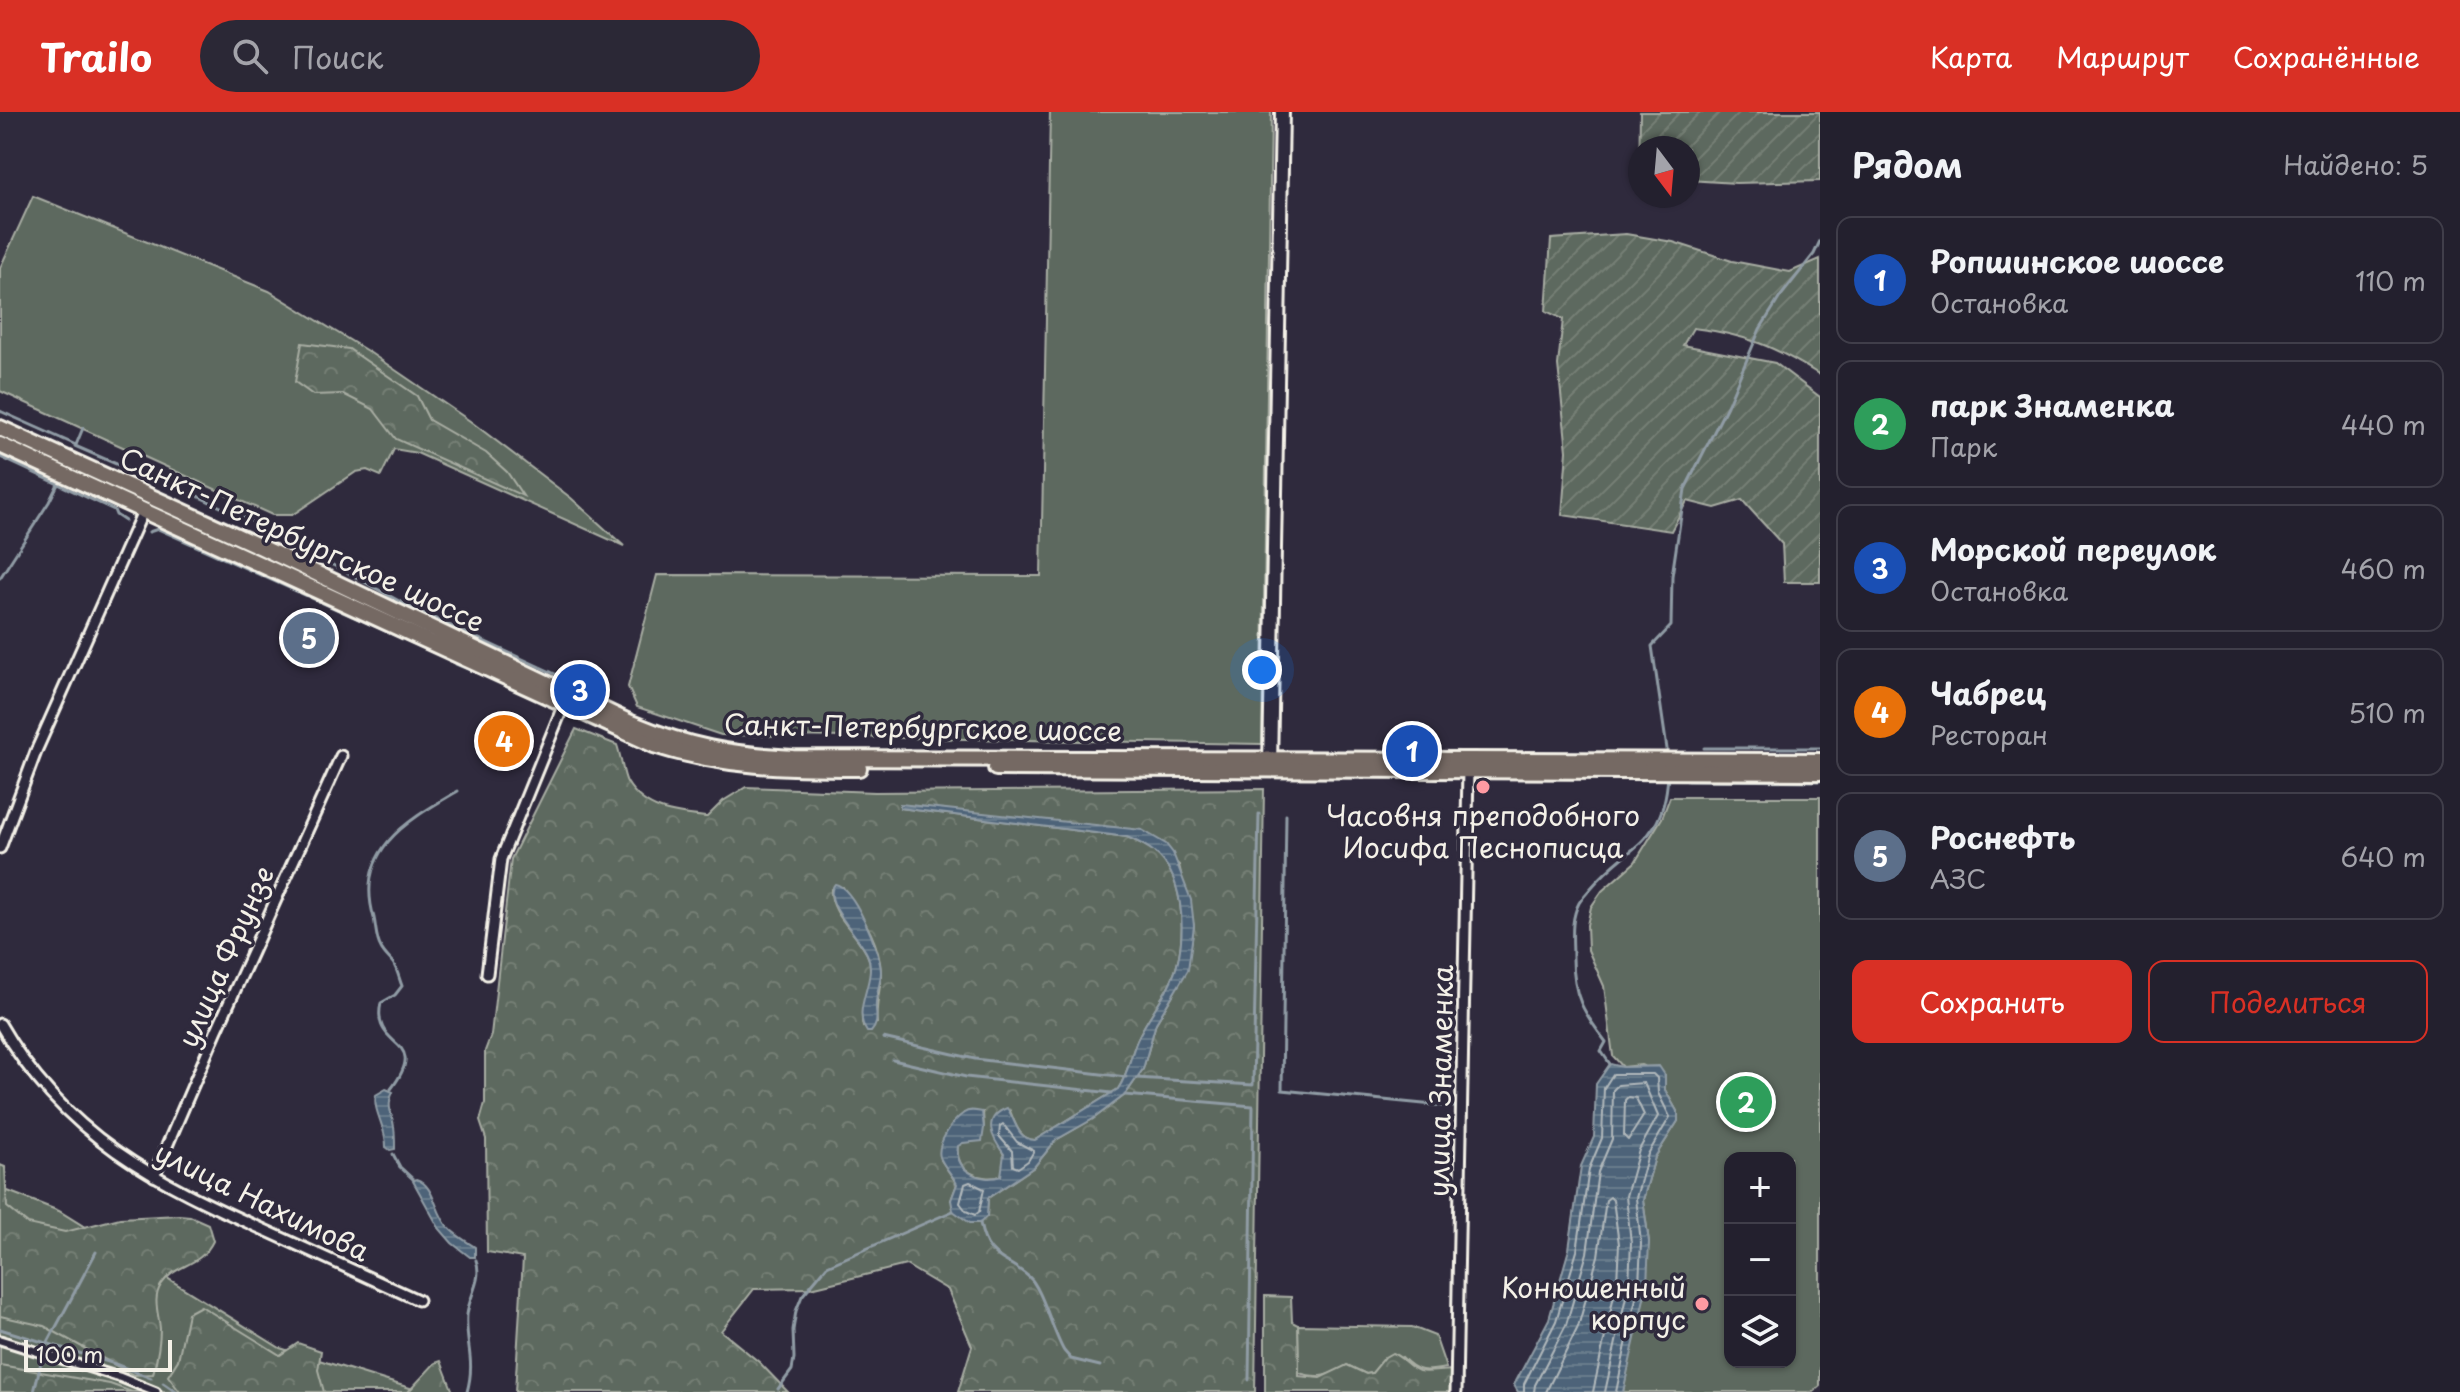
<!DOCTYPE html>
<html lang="ru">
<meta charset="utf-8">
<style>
body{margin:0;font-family:"Playpen Sans",sans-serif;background:#2b2836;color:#f1f3f6}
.controls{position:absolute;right:24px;bottom:24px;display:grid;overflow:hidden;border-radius:16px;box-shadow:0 2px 6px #0004}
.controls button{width:72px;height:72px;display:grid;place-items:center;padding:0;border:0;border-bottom:2px solid #403e4a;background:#23202e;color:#f1f3f6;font:40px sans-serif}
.compass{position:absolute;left:1628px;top:24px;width:72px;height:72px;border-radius:50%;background:#23202e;box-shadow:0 2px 6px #0004;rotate:164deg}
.scale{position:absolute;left:24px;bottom:20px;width:148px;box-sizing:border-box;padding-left:8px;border:4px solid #f4f1e8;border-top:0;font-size:22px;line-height:28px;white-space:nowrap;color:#f4f1e8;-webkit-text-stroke:6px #2f2a3d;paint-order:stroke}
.you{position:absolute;left:1262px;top:558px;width:28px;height:28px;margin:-20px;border:6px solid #fff;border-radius:50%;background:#1a73e8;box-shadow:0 0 0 12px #1a73e833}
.badge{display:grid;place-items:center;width:52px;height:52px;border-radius:50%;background:#d93025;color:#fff;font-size:26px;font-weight:700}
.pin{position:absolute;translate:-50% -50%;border:4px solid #fff;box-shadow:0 2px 8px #0006}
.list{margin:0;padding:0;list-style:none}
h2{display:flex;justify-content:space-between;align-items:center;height:104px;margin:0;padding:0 32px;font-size:34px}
h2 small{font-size:26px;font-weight:400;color:#a3a3aa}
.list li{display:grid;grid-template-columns:52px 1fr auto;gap:24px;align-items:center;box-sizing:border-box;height:128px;margin:0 16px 16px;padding:0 16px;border:2px solid #403e4a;border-radius:16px}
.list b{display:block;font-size:30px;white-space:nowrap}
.list p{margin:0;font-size:26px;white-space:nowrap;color:#a3a3aa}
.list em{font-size:26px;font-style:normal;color:#a3a3aa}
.actions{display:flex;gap:16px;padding:24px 32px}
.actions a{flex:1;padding:18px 0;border:2px solid #d93025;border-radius:16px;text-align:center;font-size:28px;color:#d93025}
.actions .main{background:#d93025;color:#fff}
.icon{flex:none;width:44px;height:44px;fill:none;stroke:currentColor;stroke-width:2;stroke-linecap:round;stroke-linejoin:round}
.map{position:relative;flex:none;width:1820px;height:1280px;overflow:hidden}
header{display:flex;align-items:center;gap:48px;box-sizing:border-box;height:112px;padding:0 40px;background:#d93025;color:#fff}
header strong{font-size:38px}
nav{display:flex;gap:44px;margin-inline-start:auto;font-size:28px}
.search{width:560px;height:72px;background:#2b2836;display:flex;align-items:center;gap:20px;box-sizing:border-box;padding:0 28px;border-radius:44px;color:#a3a3aa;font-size:30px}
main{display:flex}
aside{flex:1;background:#23202e}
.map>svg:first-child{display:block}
.green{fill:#5d695e;stroke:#a8ada3;stroke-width:2;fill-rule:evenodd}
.forest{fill:url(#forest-crowns);stroke:#a8ada3;stroke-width:2;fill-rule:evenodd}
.garden{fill:url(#garden-furrows);stroke:#a8ada3;stroke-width:2}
.water{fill:url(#water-rules);stroke:#909ca5;stroke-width:2}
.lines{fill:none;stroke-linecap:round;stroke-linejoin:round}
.shore{stroke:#b2b9bc;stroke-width:2}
.stream{stroke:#909ca5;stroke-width:3}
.pedestrian-casing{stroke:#f4f1e8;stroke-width:13}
.minor-casing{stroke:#f4f1e8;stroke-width:15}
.secondary-casing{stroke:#f4f1e8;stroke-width:18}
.primary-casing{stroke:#f4f1e8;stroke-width:20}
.pedestrian{stroke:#2f2a3d;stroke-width:7}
.minor{stroke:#2f2a3d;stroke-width:9}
.secondary{stroke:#2f2a3d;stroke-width:12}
.primary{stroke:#756964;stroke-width:14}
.poi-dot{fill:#ff9aa2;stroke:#2f2a3d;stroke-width:3}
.labels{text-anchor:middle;stroke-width:7;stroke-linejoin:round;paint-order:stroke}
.street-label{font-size:28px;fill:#f4f1e8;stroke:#2f2a3d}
.poi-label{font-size:28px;fill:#f4f1e8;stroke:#2f2a3d}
</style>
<header>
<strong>Trailo</strong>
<div class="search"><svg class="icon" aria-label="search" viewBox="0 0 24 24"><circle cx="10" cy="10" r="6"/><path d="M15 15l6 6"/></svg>Поиск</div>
<nav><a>Карта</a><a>Маршрут</a><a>Сохранённые</a></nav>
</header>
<main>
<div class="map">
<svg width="1820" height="1280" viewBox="0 0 1820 1280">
<defs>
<pattern id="forest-crowns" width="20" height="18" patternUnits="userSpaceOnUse" patternTransform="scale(2)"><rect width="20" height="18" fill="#5d695e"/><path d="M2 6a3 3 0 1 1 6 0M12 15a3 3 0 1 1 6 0" fill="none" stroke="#757f75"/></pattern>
<pattern id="garden-furrows" width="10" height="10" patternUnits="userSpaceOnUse" patternTransform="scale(2)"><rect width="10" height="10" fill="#5d695e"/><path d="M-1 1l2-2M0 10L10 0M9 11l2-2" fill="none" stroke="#757f75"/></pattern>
<pattern id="water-rules" width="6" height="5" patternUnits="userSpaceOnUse" patternTransform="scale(2)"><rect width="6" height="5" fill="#4e6479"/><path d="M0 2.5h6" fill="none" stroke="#687b8c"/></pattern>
</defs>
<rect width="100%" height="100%" fill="#2f2a3d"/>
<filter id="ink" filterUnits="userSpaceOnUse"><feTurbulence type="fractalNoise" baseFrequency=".0125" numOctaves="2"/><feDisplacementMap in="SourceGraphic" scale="16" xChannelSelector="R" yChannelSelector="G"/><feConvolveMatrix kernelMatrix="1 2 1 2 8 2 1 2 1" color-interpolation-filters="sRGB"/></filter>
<g filter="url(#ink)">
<g class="green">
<path d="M 1050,0 L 1271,0 L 1262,632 L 721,623 L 637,595 L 628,575 L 657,463 L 1041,464 Z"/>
<path d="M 33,84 L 269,179 L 369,240 L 470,309 L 571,386 L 624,434 L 417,341 L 394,337 L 381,364 L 367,358 L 356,360 L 292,403 L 272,403 L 0,279 L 0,156 Z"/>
<path d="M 1670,685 L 1820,685 L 1820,1274 L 1813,1280 L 1623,1280 L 1649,1130 L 1643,1088 L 1655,1045 L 1678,1009 L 1678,1001 L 1665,978 L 1665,963 L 1641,953 L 1623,955 L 1613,944 L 1604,874 L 1588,838 L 1587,813 L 1591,795 L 1602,779 L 1635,750 L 1662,706 ZM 1730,1046 L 1790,1046 L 1790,1250 L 1730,1250 Z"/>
<path d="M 0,1076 L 59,1099 L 280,1236 L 423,1280 L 0,1280 Z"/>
<path d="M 1298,1213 L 1412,1215 L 1435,1224 L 1446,1256 C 1425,1260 1417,1261 1402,1245 L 1377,1256 L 1372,1261 L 1366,1262 L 1347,1253 C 1329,1264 1319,1267 1299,1261 Z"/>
</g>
<g class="forest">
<path d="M 302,231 L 349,237 L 417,284 L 429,308 L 486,341 L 507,360 L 523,384 L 396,327 L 373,297 L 343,282 L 313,283 L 295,270 Z"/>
<path d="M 576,617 L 617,633 C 621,644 623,663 627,670 C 645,700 677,702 707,705 L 723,689 L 746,675 L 875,680 L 1264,677 L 1255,1280 L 958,1280 L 972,1234 L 948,1178 L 906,1153 L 811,1176 L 754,1177 L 721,1219 L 759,1250 L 788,1280 L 515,1280 L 523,1146 L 487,1140 L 486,1027 L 480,1009 L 485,991 L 485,939 L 491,923 L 511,747 ZM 900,696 L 1142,719 L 1179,753 L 1194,814 L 1191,833 L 1174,881 L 1156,911 L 1143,957 L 1125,983 L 1093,1007 L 1056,1028 L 1034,1055 L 988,1086 L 987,1104 L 951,1088 L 957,1072 L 941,1048 L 946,1022 L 964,1001 L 983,1000 L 984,1016 L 958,1034 C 954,1059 981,1070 1001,1064 C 1004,1053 1007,1045 1000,1036 L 1010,999 C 1016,1013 1019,1027 1035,1028 L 1118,977 C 1129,961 1130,943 1138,926 C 1150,900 1172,877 1178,849 C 1185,816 1184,763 1154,739 C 1146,733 1136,729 1127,725 ZM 843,775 C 860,802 880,828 881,861 C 881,878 875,892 877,911 L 863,915 C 857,892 877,870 869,847 C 861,824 829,803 831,777 Z"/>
<path d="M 0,1053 L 5,1055 L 7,1095 L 28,1112 L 65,1120 L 120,1106 L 179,1103 L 190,1104 L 208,1112 L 213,1129 C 200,1156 175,1151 161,1173 C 152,1187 159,1202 160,1217 C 160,1233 157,1247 153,1262 L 133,1263 L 44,1214 L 0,1204 Z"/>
<path d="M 1265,1184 L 1291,1185 L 1292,1210 L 1298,1213 L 1299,1264 L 1320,1266 L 1347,1253 L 1366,1262 L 1372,1261 L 1385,1245 L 1392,1241 C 1403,1245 1408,1255 1419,1259 C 1430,1262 1446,1256 1459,1259 L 1463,1268 L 1460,1280 L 1265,1280 Z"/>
<path d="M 201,1194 L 280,1243 L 298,1231 L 321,1239 L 318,1258 L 324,1280 L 180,1280 L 168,1264 L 178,1248 L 188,1201 Z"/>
<path d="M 441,1249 L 453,1280 L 408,1280 L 435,1251 Z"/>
<path d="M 0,1253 L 110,1272 L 132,1280 L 0,1280 Z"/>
</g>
<g class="garden">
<path d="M 1640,0 L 1820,0 L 1820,69 L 1736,71 L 1688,68 L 1688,36 L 1640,36 L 1639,65 Z"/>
<path d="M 1626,122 L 1673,130 L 1732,149 L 1790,160 L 1820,147 L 1820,263 C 1776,235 1745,222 1693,216 L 1683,233 L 1775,251 L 1820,285 L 1820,470 L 1784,470 L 1782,432 L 1742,388 L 1715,396 L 1687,389 L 1671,419 L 1562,403 L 1567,339 L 1558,253 L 1563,207 L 1546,199 L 1551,127 Z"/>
</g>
<g class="water">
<path d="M 900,692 L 1142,718 L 1166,732 L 1173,741 L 1191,788 L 1194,814 L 1188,858 L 1156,911 L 1143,957 L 1125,983 L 1093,1007 L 1056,1028 L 1034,1055 L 988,1086 L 987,1104 L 980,1111 L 970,1111 L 953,1099 L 951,1088 L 957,1072 C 953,1063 943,1054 940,1045 C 936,1032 953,1008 964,1001 C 969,997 976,999 982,1000 L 984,1016 L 982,1029 L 963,1031 L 958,1034 C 954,1059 981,1071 1001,1064 L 1004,1042 C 992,1026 981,1006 1007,996 C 1016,1008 1016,1027 1035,1028 L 1118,977 C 1129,961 1130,943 1138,926 C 1150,900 1172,877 1178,849 C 1185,816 1184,763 1154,740 C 1146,733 1136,729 1127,725 L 900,696 Z"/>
<path d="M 835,772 C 854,775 880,839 881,859 C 881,870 877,879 876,890 C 875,902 880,910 871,920 L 867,920 C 850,896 879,868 867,842 C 859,824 820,789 835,772 Z"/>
<path d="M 1610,952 L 1623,955 L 1659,954 L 1665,963 L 1665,978 L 1678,1001 L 1678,1009 L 1655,1045 L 1643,1088 L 1649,1130 L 1647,1173 L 1623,1280 L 1518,1280 L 1514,1273 L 1549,1207 L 1569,1137 L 1581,1054 L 1594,1025 L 1596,972 Z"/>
<path d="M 386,977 L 393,980 C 386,995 392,1000 394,1015 C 395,1021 395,1030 395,1037 L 390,1038 L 386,1035 C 387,1017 372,998 376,983 Z"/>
<path d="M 416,1067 C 435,1073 435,1101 448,1115 C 455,1123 466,1129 475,1135 L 475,1145 L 470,1145 L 452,1131 L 439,1116 L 413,1069 Z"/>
</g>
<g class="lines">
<g class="shore">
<path d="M 1628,985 L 1636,986 L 1644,1003 L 1628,1028 L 1624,1024 L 1625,988 Z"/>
<path d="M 1003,1012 L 1017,1030 L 1034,1039 L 1028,1049 L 1018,1056 L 1013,1054 L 1012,1039 L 999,1024 L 1000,1014 Z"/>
<path d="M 970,1070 L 984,1077 L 979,1100 L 975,1103 L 966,1099 L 960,1091 L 965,1072 Z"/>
<path d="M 1524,1280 L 1524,1272 L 1556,1209 L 1577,1139 L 1589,1057 L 1602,1026 L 1604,976 L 1613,962 L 1653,962 L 1657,966 L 1658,981 L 1670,1005 L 1648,1042 L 1636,1086 L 1641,1131 L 1639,1172 L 1616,1280"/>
<path d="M 1534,1280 L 1535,1273 L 1566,1213 L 1587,1141 L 1598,1060 L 1612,1027 L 1613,978 L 1618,973 L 1644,971 L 1658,1004 L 1639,1038 L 1626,1084 L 1631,1131 L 1629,1171 L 1605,1280"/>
<path d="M 1546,1280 L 1578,1215 L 1598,1144 L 1606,1088 L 1610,1085 L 1613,1088 L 1619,1132 L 1617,1169 L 1593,1280"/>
</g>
<g class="stream">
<path d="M 0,299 L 76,333 L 83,316"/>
<path d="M 75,334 L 137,361 L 143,357"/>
<path d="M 0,345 L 114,398 L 116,403 L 125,409"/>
<path d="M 155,364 L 261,414 L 270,414"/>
<path d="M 149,420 L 158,417 L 439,543"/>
<path d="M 282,430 L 339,456 L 410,495 L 566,567"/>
<path d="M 0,466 L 49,390 L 58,372"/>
<path d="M 456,552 L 485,564"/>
<path d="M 1704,636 L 1820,636"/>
<path d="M 1668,644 L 1652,534 L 1671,514 L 1672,464 L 1685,377 L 1727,294 L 1760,217 L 1780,185 L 1814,142 L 1820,129"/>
<path d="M 1687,668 L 1820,669"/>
<path d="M 1286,703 L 1282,978 L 1454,995"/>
<path d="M 883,926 L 975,947 L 1126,965"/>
<path d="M 893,948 L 966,965 L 1112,981"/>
<path d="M 1610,952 L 1601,939 L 1606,930 C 1583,900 1573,884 1573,846 C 1573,827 1570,808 1579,791 C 1582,786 1587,781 1591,776 C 1630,730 1664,733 1668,663"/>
<path d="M 1136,966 L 1253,973 L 1259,702"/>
<path d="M 391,977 C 432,923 370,940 381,891 L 395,883 L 402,874 C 399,866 397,857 393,851 C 389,846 384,842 381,836 C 376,828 376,815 374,806 C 354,738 407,709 458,679"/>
<path d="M 1125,983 L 1253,994 L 1249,1268"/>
<path d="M 393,1042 L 400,1055 L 414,1068"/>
<path d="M 980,1111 C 987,1149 1005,1144 1029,1165 C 1042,1176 1053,1221 1064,1239 L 1071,1247 L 1100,1254"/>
<path d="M 0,1217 L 115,1252 L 151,1266"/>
<path d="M 0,1232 L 42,1246 L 34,1280"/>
<path d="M 47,1232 L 96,1140"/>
<path d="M 163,1271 L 176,1280"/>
<path d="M 778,1277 L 792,1258 L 794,1246 L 793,1218 L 796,1199 L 802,1184 L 827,1154 L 953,1099"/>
<path d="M 467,1280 C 476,1247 465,1233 467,1203 C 469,1183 483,1168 476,1148"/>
</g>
<defs>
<path id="pedestrian" d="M 0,1228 L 119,1265 L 156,1280"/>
<g id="minor">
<path d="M 0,736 L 37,637 L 144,397"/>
<path d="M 487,862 L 501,747 L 564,592"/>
<path d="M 0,912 C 64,1024 156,1070 269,1120 C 319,1143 368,1165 418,1188"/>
<path d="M 154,1064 L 216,920 L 341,644"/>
<path d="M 1456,1280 L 1468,658"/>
</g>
<path id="secondary" d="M 1270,654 L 1282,0"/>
<g id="primary">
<path d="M 0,316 L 261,435 L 631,611 C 691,636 728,642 793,646 L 1820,649"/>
<path d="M 0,333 L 654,633 C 722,655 789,656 859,656"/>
<path d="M 996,656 L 1820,660"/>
</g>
</defs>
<use href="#pedestrian" class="pedestrian-casing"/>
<use href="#minor" class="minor-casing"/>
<use href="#secondary" class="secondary-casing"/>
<use href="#primary" class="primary-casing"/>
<use href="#pedestrian" class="pedestrian"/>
<use href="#minor" class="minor"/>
<use href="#secondary" class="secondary"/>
<use href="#primary" class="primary"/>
</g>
</g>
<g class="poi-dot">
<circle cx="1483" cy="675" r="8"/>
<circle cx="1702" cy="1192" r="8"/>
</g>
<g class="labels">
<g class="street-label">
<text transform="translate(302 428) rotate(25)" y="10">Санкт-Петербургское шоссе</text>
<text transform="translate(923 616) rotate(1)" y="10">Санкт-Петербургское шоссе</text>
<text transform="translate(226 845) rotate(-66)" y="10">улица Фрунзе</text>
<text transform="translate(1441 969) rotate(-89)" y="10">улица Знаменка</text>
<text transform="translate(262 1090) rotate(26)" y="10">улица Нахимова</text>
</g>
<g class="poi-label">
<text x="1483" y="714">Часовня преподобного<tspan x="1483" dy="32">Иосифа Песнописца</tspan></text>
<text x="1686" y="1186" text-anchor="end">Конюшенный<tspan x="1686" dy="32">корпус</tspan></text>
</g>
</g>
</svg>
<div class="controls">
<button>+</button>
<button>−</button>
<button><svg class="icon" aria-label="layers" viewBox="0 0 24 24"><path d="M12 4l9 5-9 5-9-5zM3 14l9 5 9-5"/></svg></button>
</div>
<svg class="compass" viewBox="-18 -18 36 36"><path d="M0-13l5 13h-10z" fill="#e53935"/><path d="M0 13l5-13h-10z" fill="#a3a3aa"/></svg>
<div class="scale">100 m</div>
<div class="you"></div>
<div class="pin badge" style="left:1412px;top:639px;background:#1a4fb4">1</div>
<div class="pin badge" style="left:1746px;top:990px;background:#2e9e5b">2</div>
<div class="pin badge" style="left:580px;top:578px;background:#1a4fb4">3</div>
<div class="pin badge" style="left:504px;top:629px;background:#e8710a">4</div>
<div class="pin badge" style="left:309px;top:526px;background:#5c6f8a">5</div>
</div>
<aside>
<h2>Рядом<small>Найдено: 5</small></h2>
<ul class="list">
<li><span class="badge" style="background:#1a4fb4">1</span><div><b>Ропшинское шоссе</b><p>Остановка</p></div><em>110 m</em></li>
<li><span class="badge" style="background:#2e9e5b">2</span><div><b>парк Знаменка</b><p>Парк</p></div><em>440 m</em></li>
<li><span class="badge" style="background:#1a4fb4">3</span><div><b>Морской переулок</b><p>Остановка</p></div><em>460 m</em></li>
<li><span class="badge" style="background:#e8710a">4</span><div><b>Чабрец</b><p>Ресторан</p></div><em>510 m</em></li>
<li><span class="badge" style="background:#5c6f8a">5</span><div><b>Роснефть</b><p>АЗС</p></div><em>640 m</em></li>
</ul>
<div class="actions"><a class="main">Сохранить</a><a>Поделиться</a></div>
</aside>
</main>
